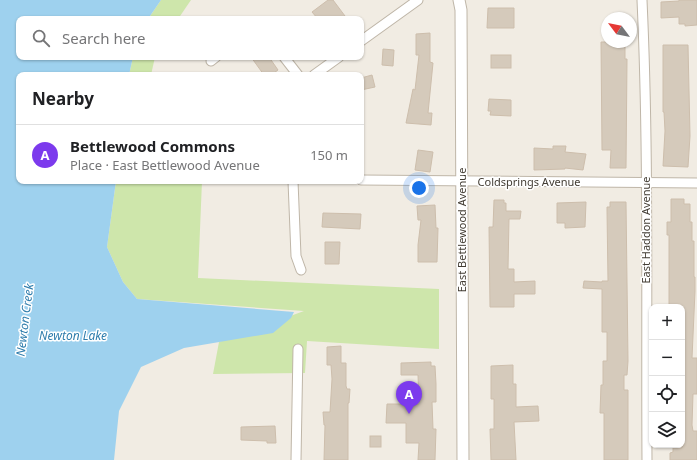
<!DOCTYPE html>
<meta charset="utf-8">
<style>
body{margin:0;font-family:"Noto Sans",sans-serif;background:#f6f6f6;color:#202124}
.controls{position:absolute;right:12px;bottom:12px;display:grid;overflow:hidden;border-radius:8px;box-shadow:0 1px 3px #0004}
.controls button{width:36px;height:36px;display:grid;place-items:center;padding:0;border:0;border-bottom:1px solid #e0e0e0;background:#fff;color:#202124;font:20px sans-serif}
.compass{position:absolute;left:601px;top:12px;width:36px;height:36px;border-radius:50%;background:#fff;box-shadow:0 1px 3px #0004;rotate:302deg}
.you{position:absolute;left:419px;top:188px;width:14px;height:14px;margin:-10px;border:3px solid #fff;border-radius:50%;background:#1a73e8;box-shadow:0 0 0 6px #1a73e833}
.badge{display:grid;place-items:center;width:26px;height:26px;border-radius:50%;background:#7c3aed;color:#fff;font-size:13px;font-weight:700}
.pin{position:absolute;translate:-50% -33px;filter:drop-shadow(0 1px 2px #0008)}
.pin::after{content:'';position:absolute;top:21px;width:14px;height:12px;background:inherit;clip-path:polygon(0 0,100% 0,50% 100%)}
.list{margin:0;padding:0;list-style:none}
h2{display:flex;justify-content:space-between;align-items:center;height:52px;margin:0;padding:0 16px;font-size:17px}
h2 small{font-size:13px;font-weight:400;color:#757577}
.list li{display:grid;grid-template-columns:26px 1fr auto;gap:12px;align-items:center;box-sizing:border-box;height:60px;padding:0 16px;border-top:1px solid #e0e0e0}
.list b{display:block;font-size:15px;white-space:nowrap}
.list p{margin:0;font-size:13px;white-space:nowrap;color:#757577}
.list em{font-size:13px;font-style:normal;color:#757577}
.icon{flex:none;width:22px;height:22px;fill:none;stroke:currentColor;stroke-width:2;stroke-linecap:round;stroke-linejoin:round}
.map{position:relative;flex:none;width:697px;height:460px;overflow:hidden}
.search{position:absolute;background:#fff;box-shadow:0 1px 3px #0004;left:16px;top:16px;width:348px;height:44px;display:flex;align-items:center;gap:10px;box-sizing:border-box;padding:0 14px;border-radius:8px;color:#757577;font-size:15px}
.panel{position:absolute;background:#fff;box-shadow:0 1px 3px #0004;left:16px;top:72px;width:348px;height:112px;border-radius:8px}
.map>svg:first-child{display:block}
.green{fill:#cee6ab}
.water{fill:#9ed1ee}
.building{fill:#d5cabb;stroke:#cdbeac}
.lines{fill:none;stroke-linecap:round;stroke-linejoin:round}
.minor-casing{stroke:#bfb6a8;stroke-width:11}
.tertiary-casing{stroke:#bfb6a8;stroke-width:13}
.minor{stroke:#fff;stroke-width:9}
.tertiary{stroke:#fff;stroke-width:11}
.labels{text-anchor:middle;stroke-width:3;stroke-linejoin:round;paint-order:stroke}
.street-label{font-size:11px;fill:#423c33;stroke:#fff}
.water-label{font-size:12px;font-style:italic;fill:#2f7dac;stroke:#fff}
</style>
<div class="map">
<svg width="697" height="460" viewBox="0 0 697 460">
<rect width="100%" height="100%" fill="#f1ece3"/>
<g class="green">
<path d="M 161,0 L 191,0 L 178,19 L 148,19 Z"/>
<path d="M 133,57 L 155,57 L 151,75 L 129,75 Z"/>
<path d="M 116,181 L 202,181 L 198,278 L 439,289 L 439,349 L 307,341 L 305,373 L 213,374 L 219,342 L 304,311 L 137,299 L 123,282 L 107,247 Z"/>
</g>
<path class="water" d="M 0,0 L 161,0 L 148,19 L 19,19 L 19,57 L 133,57 L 129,75 L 19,75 L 19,181 L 116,181 L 107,247 L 123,282 L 137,299 L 294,312 L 291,318 L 273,333 L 184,348 L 141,367 L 119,411 L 114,460 L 0,460 Z"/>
<g class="building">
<path d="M 328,0 L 333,0 L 345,16 L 340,19 L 318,19 L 312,12 Z"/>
<path d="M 679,0 L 697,0 L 697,25 L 685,26 L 685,24 L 679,24 L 679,17 L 661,18 L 661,2 L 679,1 Z"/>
<path d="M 488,8 L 514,8 L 514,28 L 487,28 Z"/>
<path d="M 430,33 L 430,62 L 433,63 L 428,113 L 432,113 L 431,125 L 406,123 L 413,89 L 415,90 L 419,55 L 416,55 L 416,34 Z"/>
<path d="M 601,42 L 625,42 L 625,59 L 627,59 L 626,168 L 610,168 L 611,150 L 602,150 Z"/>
<path d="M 663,45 L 688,45 L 690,136 L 688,167 L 663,166 L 665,131 L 664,112 L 663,112 Z"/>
<path d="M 383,49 L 394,50 L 393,66 L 382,65 Z"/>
<rect x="491" y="55" width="20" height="13"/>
<path d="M 251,57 L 269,57 L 278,70 L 271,75 L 264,75 Z"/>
<path d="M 372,75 L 375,87 L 361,90 L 361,78 Z"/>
<path d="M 489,99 L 511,100 L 511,116 L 490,115 L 491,111 L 488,111 Z"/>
<path d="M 553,146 L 566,146 L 565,152 L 586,154 L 583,170 L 565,168 L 565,169 L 534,170 L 534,148 L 553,149 Z"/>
<path d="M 418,150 L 433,152 L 430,172 L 415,170 Z"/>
<path d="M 671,199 L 684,199 L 684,204 L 690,204 L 690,222 L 692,222 L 692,241 L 694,241 L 694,277 L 695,277 L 695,291 L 692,358 L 697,358 L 697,394 L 693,394 L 692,425 L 693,431 L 697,431 L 697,460 L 670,460 L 670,453 L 673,452 L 673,448 L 682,448 L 682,307 L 669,307 L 669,235 L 667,235 L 667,222 L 671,222 Z"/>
<path d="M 494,200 L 504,200 L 504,203 L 506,203 L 506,211 L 521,211 L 520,219 L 509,219 L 508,269 L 514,269 L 514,282 L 535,281 L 535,294 L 514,294 L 514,307 L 490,307 L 489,227 L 493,227 Z"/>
<path d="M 586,202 L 585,227 L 565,228 L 565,223 L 557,223 L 557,203 Z"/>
<path d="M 610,202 L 626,202 L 628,361 L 627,375 L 624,375 L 624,390 L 628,390 L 628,460 L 604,460 L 604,413 L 600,413 L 601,385 L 603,385 L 603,361 L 607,361 L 607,332 L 602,332 L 602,289 L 583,288 L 584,281 L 602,282 L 602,281 L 608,281 L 607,210 L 607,207 L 610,207 Z"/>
<path d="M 435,205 L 436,228 L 438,228 L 437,262 L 418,262 L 418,245 L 421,220 L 418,220 L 417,206 Z"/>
<path d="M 323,213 L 361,214 L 360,229 L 322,227 Z"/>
<path d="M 325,242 L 340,242 L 339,264 L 325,264 Z"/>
<path d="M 341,346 L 341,363 L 346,363 L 346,386 L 347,389 L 350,389 L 349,403 L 348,403 L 348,460 L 324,460 L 325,425 L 324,425 L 323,412 L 330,412 L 332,379 L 331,365 L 327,365 L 327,347 Z"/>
<path d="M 431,362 L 431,366 L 435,366 L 436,384 L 436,402 L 432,402 L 433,429 L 436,429 L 435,460 L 418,460 L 419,443 L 406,443 L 406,423 L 386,423 L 387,404 L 419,404 L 418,375 L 401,375 L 401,363 Z"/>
<path d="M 513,365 L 513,384 L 516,384 L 516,407 L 538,406 L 539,421 L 514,422 L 516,460 L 491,460 L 490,429 L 494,429 L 494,399 L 491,399 L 491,366 Z"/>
<path d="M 275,426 L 276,443 L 267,443 L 267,441 L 241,440 L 241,427 Z"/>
<rect x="370" y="436" width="11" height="11"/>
</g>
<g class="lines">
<defs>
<g id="minor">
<path d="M 642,0 C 649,153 646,307 647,460"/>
<path d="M 361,41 L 418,0"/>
<path d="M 284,57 L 298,75"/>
<path d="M 211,61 L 216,57"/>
<path d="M 314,75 L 339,57"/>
<path d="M 361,180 L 697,183"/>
<path d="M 293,181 L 296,256 L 301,270"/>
<path d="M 296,460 L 298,349"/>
</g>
<path id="tertiary" d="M 459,0 L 461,10 L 463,460"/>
</defs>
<use href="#minor" class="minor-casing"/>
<use href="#tertiary" class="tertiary-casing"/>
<use href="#minor" class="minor"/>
<use href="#tertiary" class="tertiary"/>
</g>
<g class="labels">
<g class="street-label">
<text x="529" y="186">Coldsprings Avenue</text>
<text transform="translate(462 230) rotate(-90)" y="4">East Bettlewood Avenue</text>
<text transform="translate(646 230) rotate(-90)" y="4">East Haddon Avenue</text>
</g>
<g class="water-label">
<text transform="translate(25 320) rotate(-83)" y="4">Newton Creek</text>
<text x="73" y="340">Newton Lake</text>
</g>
</g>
</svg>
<div class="controls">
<button>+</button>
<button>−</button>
<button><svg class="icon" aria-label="locate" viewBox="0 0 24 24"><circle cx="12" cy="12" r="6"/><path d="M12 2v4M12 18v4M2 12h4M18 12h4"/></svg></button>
<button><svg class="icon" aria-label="layers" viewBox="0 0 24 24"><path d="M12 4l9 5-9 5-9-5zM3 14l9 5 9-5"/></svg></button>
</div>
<svg class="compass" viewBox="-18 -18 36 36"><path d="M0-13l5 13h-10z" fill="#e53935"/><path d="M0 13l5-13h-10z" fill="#757577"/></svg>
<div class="you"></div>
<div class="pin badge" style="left:409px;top:414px">A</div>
<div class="search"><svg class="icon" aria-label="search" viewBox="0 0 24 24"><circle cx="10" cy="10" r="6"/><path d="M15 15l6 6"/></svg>Search here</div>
<section class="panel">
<h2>Nearby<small></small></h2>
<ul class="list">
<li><span class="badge">A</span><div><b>Bettlewood Commons</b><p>Place · East Bettlewood Avenue</p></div><em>150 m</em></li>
</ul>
</section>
</div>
